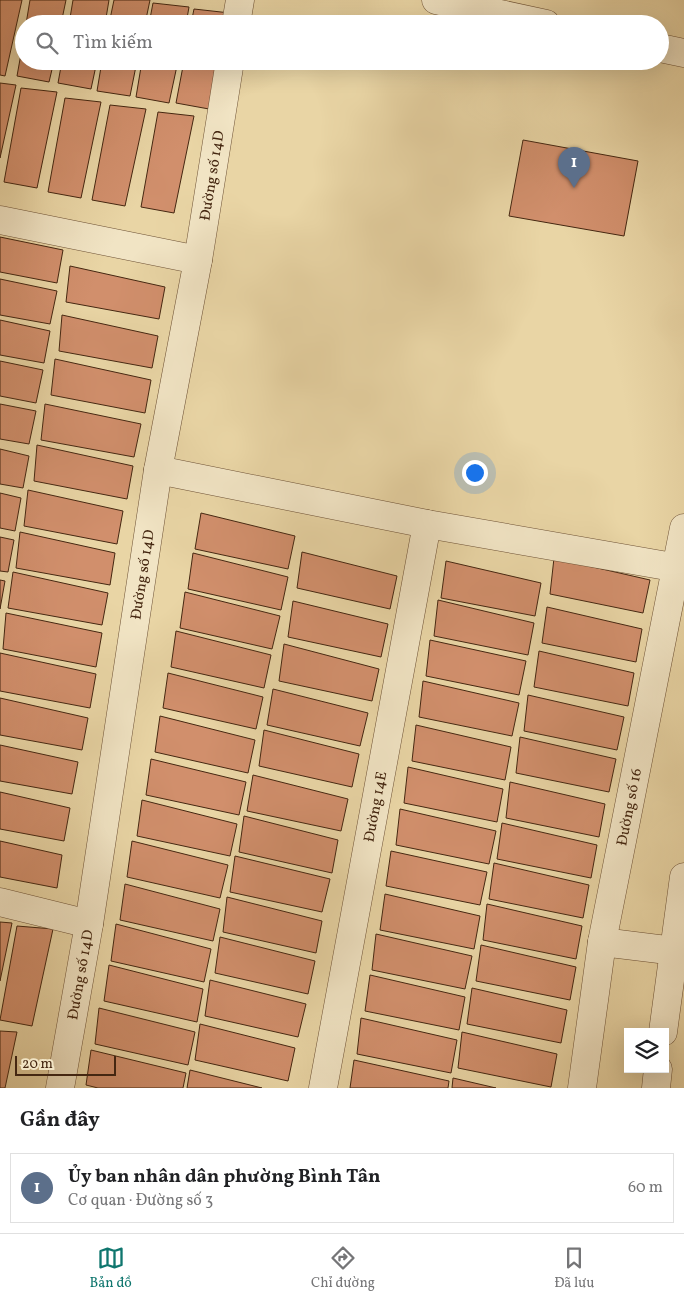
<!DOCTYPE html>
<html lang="vi">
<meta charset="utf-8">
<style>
body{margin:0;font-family:Vollkorn,serif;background:#f6f6f6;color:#202124}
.controls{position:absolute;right:15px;bottom:15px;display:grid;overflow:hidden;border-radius:0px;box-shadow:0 5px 20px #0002}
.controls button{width:45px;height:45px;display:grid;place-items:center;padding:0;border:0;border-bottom:1px solid #e0e0e0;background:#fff;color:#202124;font:25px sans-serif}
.scale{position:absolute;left:15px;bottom:12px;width:101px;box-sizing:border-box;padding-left:5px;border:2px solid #452711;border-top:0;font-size:14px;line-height:18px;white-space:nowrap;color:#452711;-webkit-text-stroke:4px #f1e4c4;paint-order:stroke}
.you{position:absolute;left:474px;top:472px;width:18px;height:18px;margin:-12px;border:4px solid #fff;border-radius:50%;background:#1a73e8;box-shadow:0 0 0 8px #1a73e833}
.badge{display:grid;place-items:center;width:32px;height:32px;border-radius:50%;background:#0f766e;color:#fff;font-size:16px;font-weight:700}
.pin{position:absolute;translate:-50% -41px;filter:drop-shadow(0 1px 2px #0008)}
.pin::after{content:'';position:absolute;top:26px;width:18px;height:15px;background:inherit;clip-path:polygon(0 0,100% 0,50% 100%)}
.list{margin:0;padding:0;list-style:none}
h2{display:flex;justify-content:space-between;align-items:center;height:65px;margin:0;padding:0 20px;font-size:21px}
h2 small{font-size:16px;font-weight:400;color:#757577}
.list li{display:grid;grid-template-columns:32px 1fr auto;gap:15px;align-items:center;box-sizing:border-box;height:70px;margin:0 10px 10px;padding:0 10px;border:1px solid #e0e0e0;border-radius:0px}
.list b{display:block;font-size:19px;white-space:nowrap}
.list p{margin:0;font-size:16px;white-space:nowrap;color:#757577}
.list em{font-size:16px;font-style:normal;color:#757577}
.icon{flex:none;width:28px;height:28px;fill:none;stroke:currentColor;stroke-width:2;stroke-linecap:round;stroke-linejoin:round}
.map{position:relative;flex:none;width:684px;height:1088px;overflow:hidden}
.search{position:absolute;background:#fff;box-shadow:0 5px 20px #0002;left:15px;right:15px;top:15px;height:55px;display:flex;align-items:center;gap:12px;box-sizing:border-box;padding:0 18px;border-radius:28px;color:#757577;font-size:19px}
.sheet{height:145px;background:#fff}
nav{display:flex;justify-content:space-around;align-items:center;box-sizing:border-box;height:70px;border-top:1px solid #e0e0e0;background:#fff;font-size:14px;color:#757577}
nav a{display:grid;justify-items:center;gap:2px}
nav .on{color:#0f766e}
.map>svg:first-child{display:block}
.building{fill:#d18f6c;stroke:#452711}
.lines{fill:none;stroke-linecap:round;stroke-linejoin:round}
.minor-casing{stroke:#6e5236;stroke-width:29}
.minor{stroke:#f1e4c4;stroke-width:28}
.labels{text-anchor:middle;stroke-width:5;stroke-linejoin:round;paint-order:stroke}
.street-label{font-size:15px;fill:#452711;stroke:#f1e4c4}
</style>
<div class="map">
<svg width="684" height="1088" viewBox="0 0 684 1088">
<rect width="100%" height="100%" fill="#e9d5a5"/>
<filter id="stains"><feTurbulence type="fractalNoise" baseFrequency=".004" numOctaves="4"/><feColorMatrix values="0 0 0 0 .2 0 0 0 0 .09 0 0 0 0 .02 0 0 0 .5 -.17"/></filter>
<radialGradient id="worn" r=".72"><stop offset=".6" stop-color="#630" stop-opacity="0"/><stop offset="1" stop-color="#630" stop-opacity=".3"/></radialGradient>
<g class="building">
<path d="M 0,0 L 22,0 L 5,76 L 0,75 Z"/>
<path d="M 30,0 L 66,0 L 61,24 L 26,24 Z"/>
<path d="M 73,0 L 109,0 L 105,24 L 69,24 Z"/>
<path d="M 114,0 L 150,0 L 145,24 L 109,24 Z"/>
<path d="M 153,3 L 189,7 L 186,24 L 149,24 Z"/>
<path d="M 194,9 L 230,13 L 227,24 L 191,24 Z"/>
<path d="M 24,37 L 24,61 L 54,61 L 49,82 L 17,76 Z"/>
<path d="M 62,61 L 97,61 L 91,89 L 58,83 Z"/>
<path d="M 102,61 L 137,61 L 130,96 L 97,91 Z"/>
<path d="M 142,61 L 178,61 L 169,103 L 136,97 Z"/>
<path d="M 184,61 L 220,61 L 209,109 L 176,103 Z"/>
<path d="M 0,83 L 16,85 L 0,158 Z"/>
<path d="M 21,88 L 57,92 L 37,188 L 4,182 Z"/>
<path d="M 65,98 L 101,102 L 81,198 L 48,192 Z"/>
<path d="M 110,105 L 146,109 L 125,206 L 92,200 Z"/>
<path d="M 158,112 L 194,116 L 174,213 L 141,207 Z"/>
<path d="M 523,140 L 638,161 L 624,236 L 509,216 Z"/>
<path d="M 0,237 L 63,250 L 57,283 L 0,272 Z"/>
<path d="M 70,266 L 165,287 L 159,319 L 66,302 Z"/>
<path d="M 0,279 L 57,291 L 50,324 L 0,315 Z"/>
<path d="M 62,315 L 158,336 L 152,368 L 59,351 Z"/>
<path d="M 0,320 L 50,331 L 44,363 L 0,355 Z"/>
<path d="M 55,359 L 151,380 L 145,413 L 51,395 Z"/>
<path d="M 0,361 L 43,370 L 36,403 L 0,396 Z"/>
<path d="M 0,404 L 36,411 L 29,444 L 0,439 Z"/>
<path d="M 45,404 L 141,424 L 134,457 L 41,440 Z"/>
<path d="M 37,445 L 133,466 L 127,499 L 34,481 Z"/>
<path d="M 0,449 L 29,456 L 23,488 L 0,484 Z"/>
<path d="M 28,490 L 123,511 L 117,544 L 24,526 Z"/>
<path d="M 0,493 L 21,498 L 15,531 L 0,528 Z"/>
<path d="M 201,513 L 295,536 L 288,569 L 195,549 Z"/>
<path d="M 20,532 L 115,553 L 110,585 L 16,568 Z"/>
<path d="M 0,537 L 14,540 L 8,572 L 0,571 Z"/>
<path d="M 302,552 L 397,576 L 390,609 L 297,588 Z"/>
<path d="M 193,553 L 288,577 L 281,610 L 188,589 Z"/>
<path d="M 554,558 L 650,580 L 643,613 L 550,594 Z"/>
<path d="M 446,561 L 541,583 L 535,616 L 441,598 Z"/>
<path d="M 13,572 L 108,593 L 102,625 L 8,608 Z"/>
<path d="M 0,580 L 5,581 L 0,609 Z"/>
<path d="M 185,592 L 280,616 L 272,649 L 180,628 Z"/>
<path d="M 438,600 L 534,623 L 528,655 L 434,636 Z"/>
<path d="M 293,601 L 388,624 L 381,657 L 288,637 Z"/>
<path d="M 547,607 L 642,629 L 636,662 L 542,643 Z"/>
<path d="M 6,613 L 102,633 L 96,667 L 3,649 Z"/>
<path d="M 176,631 L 271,655 L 264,688 L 171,667 Z"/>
<path d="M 430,640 L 526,661 L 519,695 L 426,676 Z"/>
<path d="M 284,644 L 379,669 L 372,701 L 279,681 Z"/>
<path d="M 539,651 L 634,673 L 628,706 L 534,687 Z"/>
<path d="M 0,653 L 96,674 L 90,708 L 0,691 Z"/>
<path d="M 168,673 L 263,697 L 256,729 L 163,708 Z"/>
<path d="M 423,681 L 519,703 L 512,736 L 419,717 Z"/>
<path d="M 273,689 L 368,713 L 360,746 L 267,725 Z"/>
<path d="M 528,695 L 624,717 L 617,750 L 524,731 Z"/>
<path d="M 0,698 L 88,718 L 82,750 L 0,735 Z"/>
<path d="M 160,716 L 255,740 L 248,773 L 155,752 Z"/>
<path d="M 416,725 L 511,747 L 505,780 L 412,761 Z"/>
<path d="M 264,730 L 359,754 L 352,787 L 259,766 Z"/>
<path d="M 520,737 L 616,759 L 609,792 L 516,773 Z"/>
<path d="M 0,745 L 78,762 L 72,794 L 0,781 Z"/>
<path d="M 151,759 L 246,782 L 239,815 L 146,795 Z"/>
<path d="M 408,767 L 503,789 L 497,822 L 404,803 Z"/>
<path d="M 253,775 L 348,799 L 341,831 L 247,811 Z"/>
<path d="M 510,782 L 605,804 L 599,837 L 506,818 Z"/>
<path d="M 0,792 L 70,808 L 64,841 L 0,829 Z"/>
<path d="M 142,800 L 237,824 L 230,856 L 137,836 Z"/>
<path d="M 400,809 L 496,831 L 489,864 L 396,845 Z"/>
<path d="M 244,816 L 338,840 L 332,873 L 239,852 Z"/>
<path d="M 502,823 L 597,845 L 591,878 L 497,859 Z"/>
<path d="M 0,841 L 62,855 L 57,888 L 0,877 Z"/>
<path d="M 132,841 L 228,865 L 220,898 L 127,877 Z"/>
<path d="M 391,851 L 487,872 L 480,905 L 386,886 Z"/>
<path d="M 235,856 L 330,879 L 322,912 L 230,892 Z"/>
<path d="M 494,863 L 589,885 L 583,918 L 489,899 Z"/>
<path d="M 125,884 L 220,909 L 213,941 L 120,920 Z"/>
<path d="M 385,894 L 480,916 L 474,949 L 380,930 Z"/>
<path d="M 227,897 L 322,921 L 316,953 L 223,932 Z"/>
<path d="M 487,904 L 582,926 L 576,959 L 483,940 Z"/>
<path d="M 0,922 L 12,923 L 0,981 Z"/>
<path d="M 116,924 L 211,949 L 204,982 L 111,961 Z"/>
<path d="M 17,926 L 53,929 L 32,1026 L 0,1020 Z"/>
<path d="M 376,934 L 472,956 L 465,989 L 372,970 Z"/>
<path d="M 220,937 L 315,961 L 308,994 L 215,973 Z"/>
<path d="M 481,945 L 576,967 L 570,1000 L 476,981 Z"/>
<path d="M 109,965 L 203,989 L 197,1022 L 104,1001 Z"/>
<path d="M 370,975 L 465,997 L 459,1030 L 365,1011 Z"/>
<path d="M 210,980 L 306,1004 L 298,1037 L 205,1016 Z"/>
<path d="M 472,988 L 567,1010 L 561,1043 L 467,1024 Z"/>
<path d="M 99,1008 L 195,1032 L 188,1065 L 95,1044 Z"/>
<path d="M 361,1018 L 457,1040 L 451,1073 L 357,1054 Z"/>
<path d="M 200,1024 L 295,1048 L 288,1081 L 195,1060 Z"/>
<path d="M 0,1031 L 17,1032 L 5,1088 L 0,1088 Z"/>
<path d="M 462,1032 L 557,1054 L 551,1087 L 458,1068 Z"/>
<path d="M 91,1050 L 186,1073 L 183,1088 L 98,1088 L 86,1085 Z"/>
<path d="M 354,1060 L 449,1081 L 448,1088 L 350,1088 Z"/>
<path d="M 190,1070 L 262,1088 L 187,1088 Z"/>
<path d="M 453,1078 L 496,1088 L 452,1088 Z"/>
</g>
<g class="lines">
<defs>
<g id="minor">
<path d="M 436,0 L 546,24"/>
<path d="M 236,24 L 240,0"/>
<path d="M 660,48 L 684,53"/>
<path d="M 0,220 L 198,260"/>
<path d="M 158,470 L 427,524 L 684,569"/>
<path d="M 0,902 L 89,924"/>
<path d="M 602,942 L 684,952"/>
<path d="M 663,1032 L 684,877"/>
<path id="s1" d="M 60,1088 L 89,924 L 158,470 L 198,260 L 230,61"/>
<path id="s2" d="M 323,1088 L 427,524"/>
<path id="s3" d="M 582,1088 L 602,942 L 684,528"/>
<path d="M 656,1088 L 658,1069"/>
</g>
</defs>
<use href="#minor" class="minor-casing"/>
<use href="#minor" class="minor"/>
</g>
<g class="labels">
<g class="street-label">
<text dy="5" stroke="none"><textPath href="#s1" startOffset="925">Đường số 14D</textPath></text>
<text dy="5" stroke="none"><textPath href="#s1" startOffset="520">Đường số 14D</textPath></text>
<text dy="5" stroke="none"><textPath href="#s2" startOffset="286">Đường 14E</textPath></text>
<text dy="5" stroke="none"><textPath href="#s3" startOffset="285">Đường số 16</textPath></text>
<text dy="5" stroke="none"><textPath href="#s1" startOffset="115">Đường số 14D</textPath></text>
</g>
</g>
<rect width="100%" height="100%" filter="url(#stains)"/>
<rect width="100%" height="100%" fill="url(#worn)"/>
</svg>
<div class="controls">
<button><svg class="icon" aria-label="layers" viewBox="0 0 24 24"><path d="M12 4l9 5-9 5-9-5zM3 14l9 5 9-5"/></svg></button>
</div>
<div class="scale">20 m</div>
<div class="you"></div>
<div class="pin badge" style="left:574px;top:188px;background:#5c6f8a">1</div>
<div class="search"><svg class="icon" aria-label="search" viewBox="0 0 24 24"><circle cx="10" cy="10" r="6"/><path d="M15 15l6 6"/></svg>Tìm kiếm</div>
</div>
<section class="sheet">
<h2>Gần đây<small></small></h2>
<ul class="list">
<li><span class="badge" style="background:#5c6f8a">1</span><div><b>Ủy ban nhân dân phường Bình Tân</b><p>Cơ quan · Đường số 3</p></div><em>60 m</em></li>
</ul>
</section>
<nav>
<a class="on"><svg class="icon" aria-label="map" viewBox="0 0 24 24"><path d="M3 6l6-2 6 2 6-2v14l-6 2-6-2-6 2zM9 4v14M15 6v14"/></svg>Bản đồ</a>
<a><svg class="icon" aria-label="directions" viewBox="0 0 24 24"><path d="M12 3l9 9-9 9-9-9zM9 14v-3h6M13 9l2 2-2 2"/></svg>Chỉ đường</a>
<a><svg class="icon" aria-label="saved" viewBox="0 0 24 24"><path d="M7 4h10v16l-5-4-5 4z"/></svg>Đã lưu</a>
</nav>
